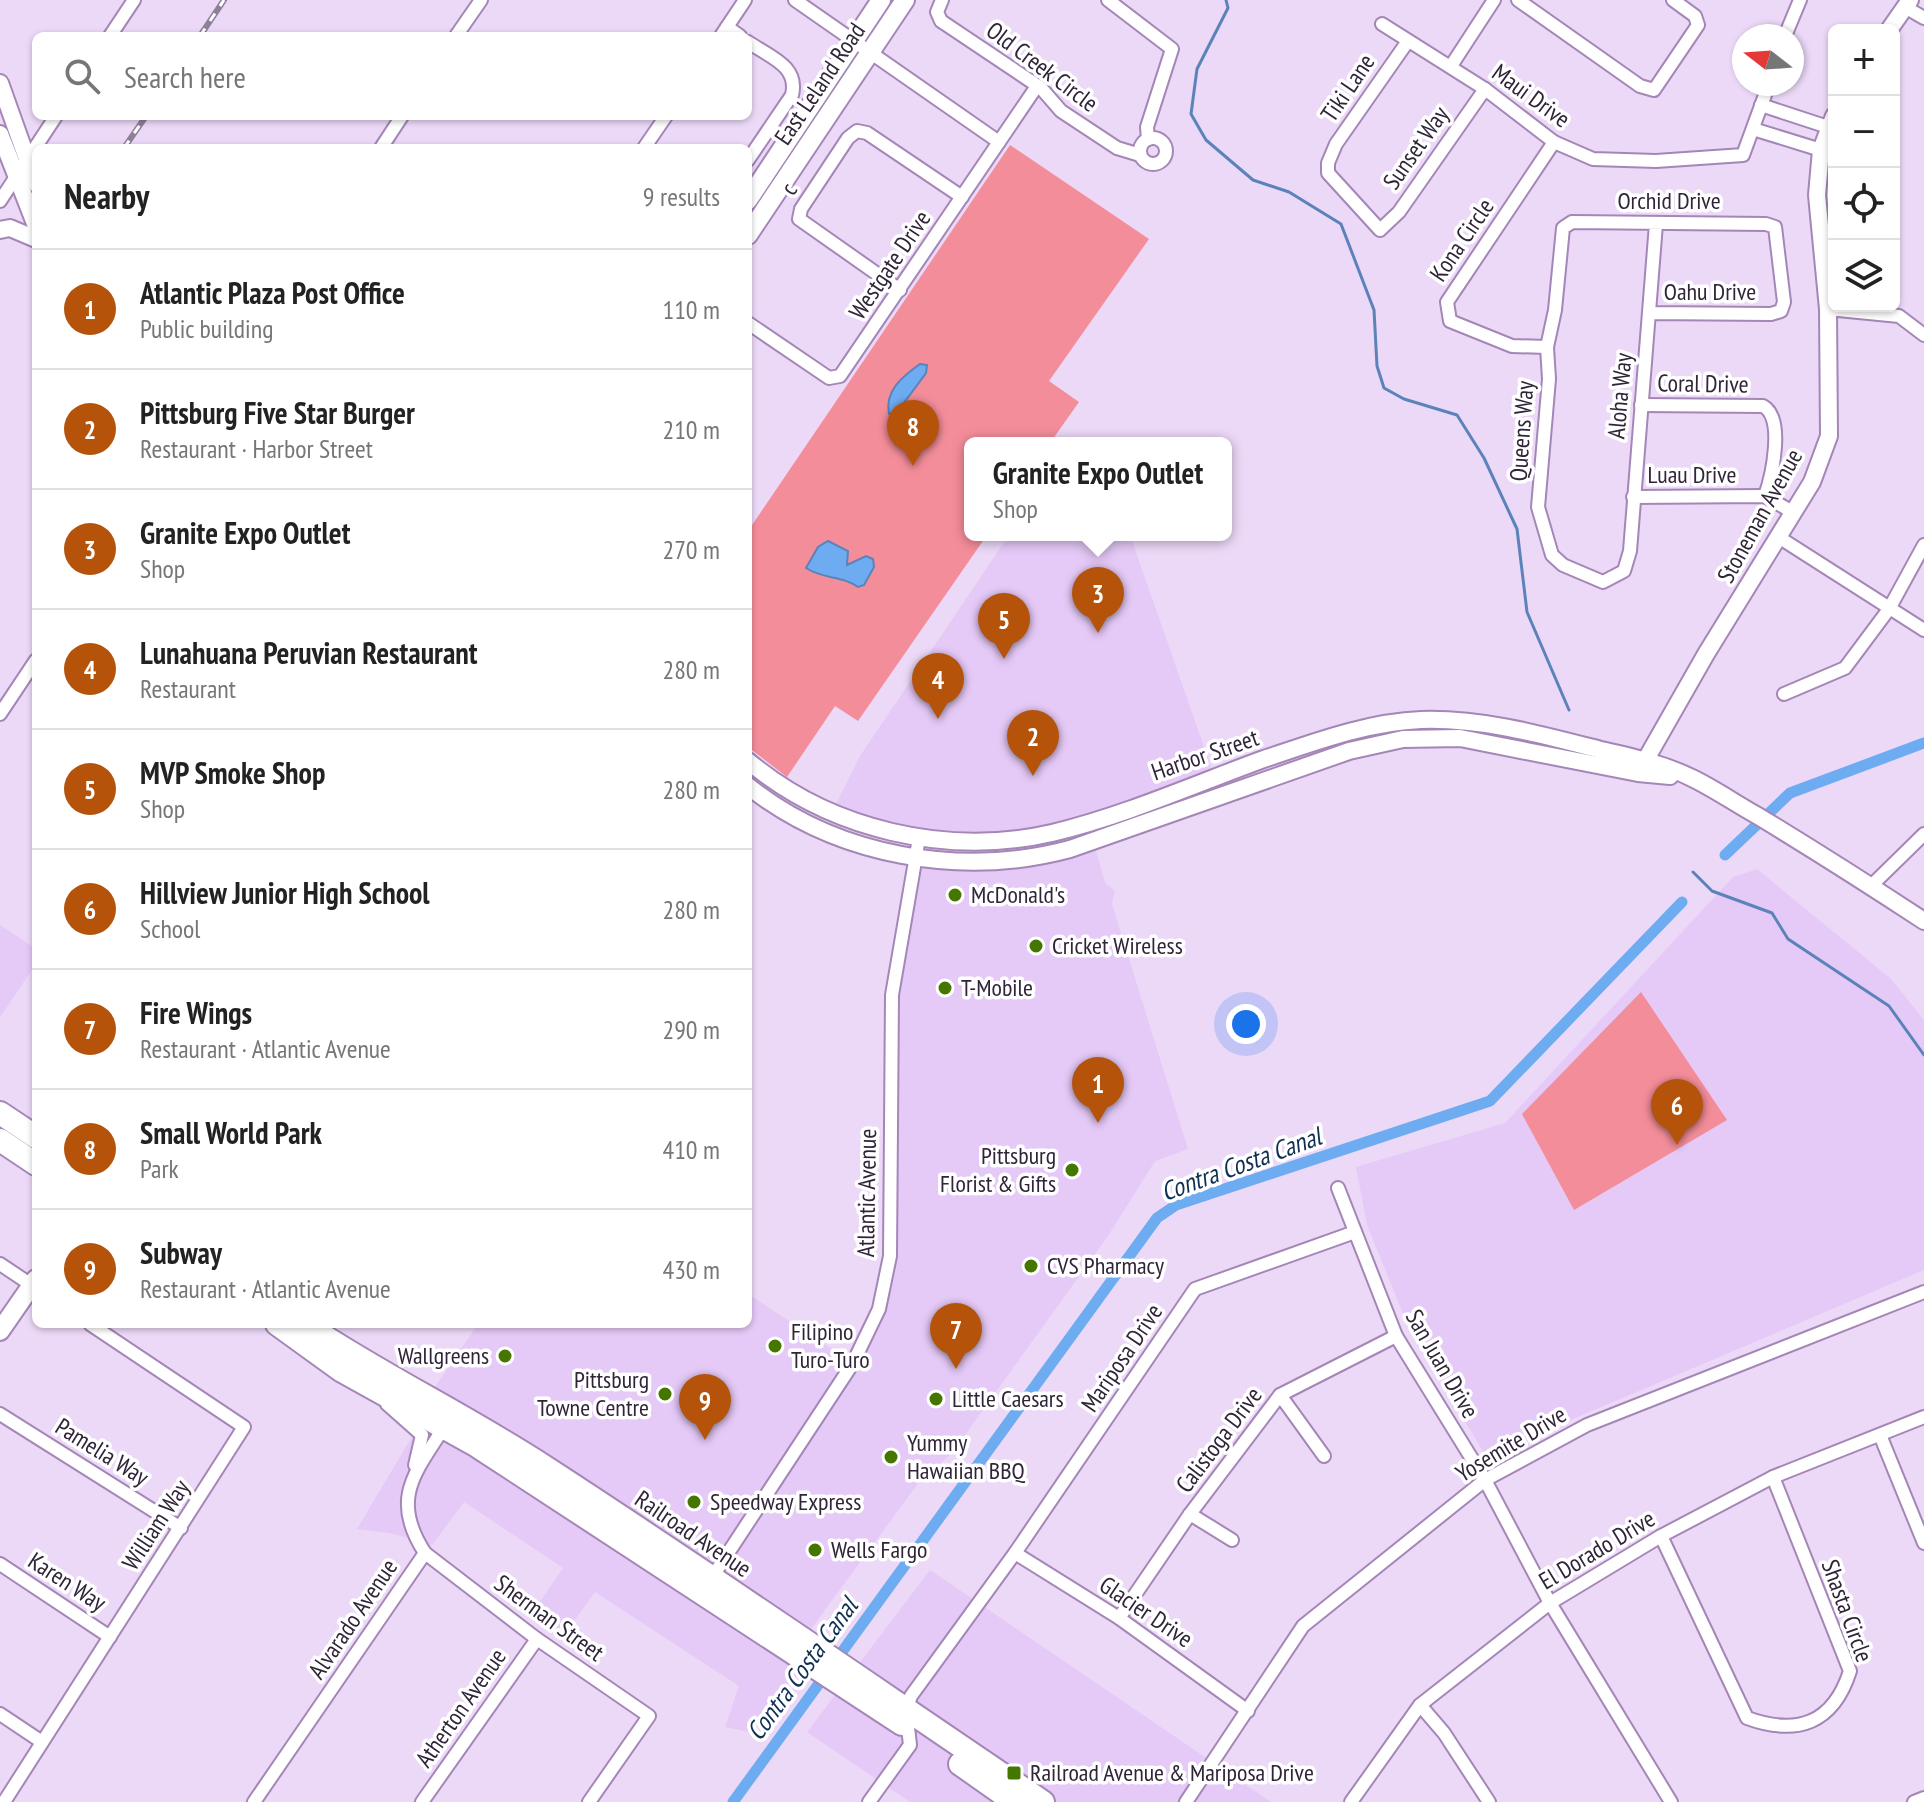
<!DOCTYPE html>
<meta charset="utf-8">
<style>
body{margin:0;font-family:"PT Sans Narrow",sans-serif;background:#f2f2f2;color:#222}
.controls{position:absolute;right:24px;top:24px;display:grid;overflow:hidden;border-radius:12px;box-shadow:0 2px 6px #0004}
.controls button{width:72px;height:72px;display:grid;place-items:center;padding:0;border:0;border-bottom:2px solid #e0e0e0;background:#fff;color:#222;font:40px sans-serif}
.compass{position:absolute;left:1732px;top:24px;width:72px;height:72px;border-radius:50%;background:#fff;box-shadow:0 2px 6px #0004;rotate:287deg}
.you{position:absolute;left:1246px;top:1024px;width:28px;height:28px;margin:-20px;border:6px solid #fff;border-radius:50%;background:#1a73e8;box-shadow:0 0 0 12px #1a73e833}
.badge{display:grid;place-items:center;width:52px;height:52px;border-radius:50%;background:#b45309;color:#fff;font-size:26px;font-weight:700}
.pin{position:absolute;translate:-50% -66px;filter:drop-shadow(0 2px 4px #0008)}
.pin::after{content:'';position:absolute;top:42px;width:28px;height:24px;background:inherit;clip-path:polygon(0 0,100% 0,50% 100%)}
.popup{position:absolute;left:964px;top:437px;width:268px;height:104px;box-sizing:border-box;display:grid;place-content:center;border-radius:12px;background:#fff;filter:drop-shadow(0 2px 6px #0005);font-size:26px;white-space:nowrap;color:#767676}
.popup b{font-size:30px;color:#222}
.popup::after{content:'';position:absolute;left:50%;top:100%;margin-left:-16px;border:16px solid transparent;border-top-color:#fff}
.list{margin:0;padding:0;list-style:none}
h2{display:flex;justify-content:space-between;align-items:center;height:104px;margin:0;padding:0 32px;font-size:34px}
h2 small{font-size:26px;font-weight:400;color:#767676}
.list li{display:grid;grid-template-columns:52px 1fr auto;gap:24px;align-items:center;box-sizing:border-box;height:120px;padding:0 32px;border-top:2px solid #e0e0e0}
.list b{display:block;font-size:30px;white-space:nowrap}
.list p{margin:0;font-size:26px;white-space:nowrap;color:#767676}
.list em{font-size:26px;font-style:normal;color:#767676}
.icon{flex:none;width:44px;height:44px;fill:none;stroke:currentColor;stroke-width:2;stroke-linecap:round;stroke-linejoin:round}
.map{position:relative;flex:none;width:1924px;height:1802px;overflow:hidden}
.search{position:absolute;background:#fff;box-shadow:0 2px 6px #0004;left:32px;top:32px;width:720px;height:88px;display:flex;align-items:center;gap:20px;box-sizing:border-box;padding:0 28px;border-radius:12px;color:#767676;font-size:30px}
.panel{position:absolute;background:#fff;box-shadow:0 2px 6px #0004;left:32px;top:144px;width:720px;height:1184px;border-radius:12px}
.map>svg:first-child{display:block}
.built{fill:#e5c9f7}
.green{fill:#f48d9a}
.water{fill:#6eacf1;stroke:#5b83ba;stroke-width:2}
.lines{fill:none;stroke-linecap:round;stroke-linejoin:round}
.stream{stroke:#5b83ba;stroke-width:3}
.canal{stroke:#6eacf1;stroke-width:11}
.minor-casing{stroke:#a486b7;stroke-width:16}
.tertiary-casing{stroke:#a486b7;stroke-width:20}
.secondary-casing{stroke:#a486b7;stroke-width:22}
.trunk-casing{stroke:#a486b7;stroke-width:26}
.minor{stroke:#fff;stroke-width:12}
.tertiary{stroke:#fff;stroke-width:16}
.secondary{stroke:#fff;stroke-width:18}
.trunk{stroke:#fff;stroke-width:22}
.rail-casing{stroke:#8f8099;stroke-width:6}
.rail{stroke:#fff;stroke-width:3;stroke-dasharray:9;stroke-linecap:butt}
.poi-dot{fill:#457700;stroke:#fff;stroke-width:3}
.labels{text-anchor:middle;stroke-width:7;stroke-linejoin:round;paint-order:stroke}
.street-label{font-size:24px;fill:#302438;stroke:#fff}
.poi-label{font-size:24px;fill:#302438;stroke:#fff;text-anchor:start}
.water-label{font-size:26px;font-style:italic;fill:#0f3052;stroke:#fff}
</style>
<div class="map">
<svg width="1924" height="1802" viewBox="0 0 1924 1802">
<rect width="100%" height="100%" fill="#ecd9f8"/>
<g class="built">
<path d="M 1009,535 L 1130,535 L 1218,787 L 1091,833 L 1105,883 L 1115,891 L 1112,904 L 1188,1149 L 1155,1161 L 1108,1236 L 952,1453 L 919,1482 L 808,1633 L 800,1672 L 772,1711 L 766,1708 L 748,1732 L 725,1727 L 739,1686 L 595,1592 L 561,1639 L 529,1618 L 563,1568 L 464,1502 L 432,1545 L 390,1533 L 357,1529 L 413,1435 L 437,1384 L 478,1324 L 748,1324 L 748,1294 L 855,1364 L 885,1290 L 889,1028 L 913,845 L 828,820 L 860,756 Z"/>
<path d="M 1757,869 L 1891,979 L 1924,1020 L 1924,1270 L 1486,1456 L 1410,1331 L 1367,1225 L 1356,1167 L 1505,1123 L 1733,877 Z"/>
<path d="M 0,925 L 36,949 L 36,964 L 0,1017 Z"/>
<path d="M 930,1570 L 1271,1802 L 910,1802 L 807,1732 Z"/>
</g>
<g class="green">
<path d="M 1010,145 L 1149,239 L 1049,381 L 1079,402 L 1050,443 L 970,443 L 970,535 L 987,535 L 858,721 L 835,706 L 787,777 L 748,747 L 748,531 Z"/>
<path d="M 1641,992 L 1727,1120 L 1574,1210 L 1522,1114 Z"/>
</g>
<g class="water">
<path d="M 920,364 L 927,365 L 926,373 L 898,411 L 889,414 C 884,391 903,376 920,364 Z"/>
<path d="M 828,541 L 848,551 L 847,565 L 866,556 L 873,559 L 874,567 L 864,585 L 858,587 C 841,575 825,580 806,568 L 818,547 Z"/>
</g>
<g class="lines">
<g class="stream">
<path d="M 1226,0 L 1228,8 L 1197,69 L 1191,114 L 1206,140 L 1253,180 L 1289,192 L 1341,224 L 1374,310 L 1377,366 L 1384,388 L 1404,399 L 1457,415 L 1484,458 L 1517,529 L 1527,612 L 1569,710"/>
<path d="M 1693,872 L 1712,891 L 1772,913 L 1788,939 L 1889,1006 L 1924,1055"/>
</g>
<g class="canal">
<path d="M 1725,855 L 1790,793 L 1924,743"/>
<path d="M 733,1802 L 1157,1218 L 1176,1205 L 1490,1101 L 1682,902"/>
</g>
<defs>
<g id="minor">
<path d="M 795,0 L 999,142"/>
<path d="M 942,0 L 937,12 L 941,21 L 1041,88 L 1061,111 L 1117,148 L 1140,155"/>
<path d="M 1108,0 L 1172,49 L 1147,127 L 1148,139"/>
<path d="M 1518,0 L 1640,86 L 1654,90 L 1698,25 L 1695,16 L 1673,0"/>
<path d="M 1905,7 L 1924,18"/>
<path d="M 1382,24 L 1485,89 L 1554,142 L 1593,159 L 1656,161 L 1743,155 L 1769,84"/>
<path d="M 727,27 L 745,0"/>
<path d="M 110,36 L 134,0"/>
<path d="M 456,36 L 481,0"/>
<path d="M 721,36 L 727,27 L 740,36"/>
<path d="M 1785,36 L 1800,0"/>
<path d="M 1408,41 L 1336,144 L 1328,163 L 1328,173 L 1380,230 L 1399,212 L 1485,89"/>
<path d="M 748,42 C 770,57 799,66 792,95 L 748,160"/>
<path d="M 1451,66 L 1494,0"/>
<path d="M 1761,105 L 1828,127"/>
<path d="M 1753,129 L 1821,150"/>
<circle cx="1153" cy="151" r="13"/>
<path d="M 381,148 L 402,116"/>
<path d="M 644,148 L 666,116"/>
<path d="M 0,201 L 56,116"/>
<path d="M 900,290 L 799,219 L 801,209 L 848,138 L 857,131 L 867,133 L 962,197"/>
<path d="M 1828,309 L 1899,316 L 1924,335"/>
<path d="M 1649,313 L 1771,314 L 1781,311 L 1784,302 L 1775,227 L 1766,224 L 1572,222 L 1563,228 L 1555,310 L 1547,347 L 1549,379 L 1538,507 L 1552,555 L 1563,565 L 1603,582 L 1624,571 L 1630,551 L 1656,224"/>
<path d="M 748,323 L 829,378 L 840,376 L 1037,86"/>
<path d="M 1547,347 L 1512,346 L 1450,321 L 1447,302 L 1554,142"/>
<path d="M 1641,405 L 1763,406 C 1785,418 1772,476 1765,496"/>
<path d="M 1633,497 L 1765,496 L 1794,513"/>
<path d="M 1780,538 L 1924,630"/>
<path d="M 1784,694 L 1845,668 L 1889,609 L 1924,545"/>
<path d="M 0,714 L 36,660"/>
<path d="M 1871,886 L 1924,834"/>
<path d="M 1338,1188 L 1396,1336 L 1485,1480 L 1550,1603 L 1671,1802"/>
<path d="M 0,1264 L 36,1288"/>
<path d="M 1280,1395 L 1324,1456"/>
<path d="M 387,1404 L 422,1435 L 415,1465"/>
<path d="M 0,1414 L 181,1528"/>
<path d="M 1880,1435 L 1924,1543"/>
<path d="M 1190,1514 L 1232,1540"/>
<path d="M 1661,1536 L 1747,1718 C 1797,1736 1833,1724 1850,1671 L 1773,1477"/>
<path d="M 425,1553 L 537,1639 L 649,1716 L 589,1802"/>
<path d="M 1015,1553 L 1119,1618 L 1248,1711"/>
<path d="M 0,1564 L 110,1637"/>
<path d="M 709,1582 L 853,1363 L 879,1309 L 890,1256 L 892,995 L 919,838"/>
<path d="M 1119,1618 L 1190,1514 L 1280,1395 L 1396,1336"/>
<path d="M 1420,1705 L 1444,1733 L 1489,1802"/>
<path d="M 0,1714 L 42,1742"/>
<path d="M 4,1802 L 244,1427 L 90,1324"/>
<path d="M 254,1802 L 425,1553 C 389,1498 416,1472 446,1424"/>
<path d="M 422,1802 L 537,1639"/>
<path d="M 869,1802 L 910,1745 L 906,1710 L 911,1696 L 1015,1553 L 1195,1289 L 1355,1232"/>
<path d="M 1186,1802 L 1303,1626 L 1485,1480 L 1587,1425 L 1924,1292"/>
<path d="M 1351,1802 L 1420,1705 L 1550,1603 L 1661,1536 L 1773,1477 L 1924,1417"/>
<path d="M 1914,1802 L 1924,1798"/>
</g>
<g id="tertiary">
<path d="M 1889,30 L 1910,0"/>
<path d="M 0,83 L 36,184"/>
<path d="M 0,134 L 36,226"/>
<path d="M 0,230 L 10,228 L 36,239"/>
<path d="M 748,761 C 830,830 947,857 1052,833 C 1123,816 1193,785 1261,760 C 1312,743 1367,722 1421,720 C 1482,718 1543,735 1601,750 C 1632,757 1664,764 1692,778 C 1715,789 1736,804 1758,816 C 1814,850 1869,885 1924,921"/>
<path d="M 1641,768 L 1706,654 L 1812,482 L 1829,436 L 1828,309 L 1817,195 L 1821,150 L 1834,116"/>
<path d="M 748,786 C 837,857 962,878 1070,849 L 1349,751 L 1403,739 L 1460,738 L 1638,773 L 1670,776"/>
</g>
<g id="secondary">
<path d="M 748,200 L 881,0"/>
<path d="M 748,235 L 905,0"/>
<path d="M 0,1331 L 36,1279"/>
</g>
<g id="trunk">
<path d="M 0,1113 L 36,1137"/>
<path d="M 0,1140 L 36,1164"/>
<path d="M 277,1324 L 342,1371 L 477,1446 L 902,1724"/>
<path d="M 305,1324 C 383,1376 467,1416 545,1467 C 713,1576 877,1690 1043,1802"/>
<path d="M 960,1764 L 1014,1802"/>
</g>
</defs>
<use href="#minor" class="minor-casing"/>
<use href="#tertiary" class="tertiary-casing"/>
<use href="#secondary" class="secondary-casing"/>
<use href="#trunk" class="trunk-casing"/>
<use href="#minor" class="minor"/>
<use href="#tertiary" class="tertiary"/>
<use href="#secondary" class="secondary"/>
<use href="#trunk" class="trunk"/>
<defs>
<g id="rail">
<path d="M 200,36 L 224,0"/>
<path d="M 124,148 L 146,116"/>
</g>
</defs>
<use href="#rail" class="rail-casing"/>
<use href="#rail" class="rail"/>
</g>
<g class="poi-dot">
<circle cx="955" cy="895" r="8"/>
<circle cx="1036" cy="946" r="8"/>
<circle cx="945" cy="988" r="8"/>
<circle cx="1072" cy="1170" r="8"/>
<circle cx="1031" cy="1266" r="8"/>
<circle cx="775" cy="1346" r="8"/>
<circle cx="505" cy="1356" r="8"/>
<circle cx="665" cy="1394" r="8"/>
<circle cx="936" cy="1399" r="8"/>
<circle cx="891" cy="1457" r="8"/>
<circle cx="694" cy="1502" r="8"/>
<circle cx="815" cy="1550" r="8"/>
<rect x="1006" y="1765" width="16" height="16" rx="4"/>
</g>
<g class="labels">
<g class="street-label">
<text transform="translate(1042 67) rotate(37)" y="8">Old Creek Circle</text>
<text transform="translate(820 84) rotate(-56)" y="8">East Leland Road</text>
<text transform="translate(1348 88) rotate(-56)" y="8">Tiki Lane</text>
<text transform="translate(1531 96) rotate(36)" y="8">Maui Drive</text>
<text transform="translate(1416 148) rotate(-55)" y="8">Sunset Way</text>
<text transform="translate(789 189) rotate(-58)" y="8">c</text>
<text x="1669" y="209">Orchid Drive</text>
<text transform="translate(1462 240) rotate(-56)" y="8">Kona Circle</text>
<text transform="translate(890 265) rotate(-56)" y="8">Westgate Drive</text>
<text x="1710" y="300">Oahu Drive</text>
<text transform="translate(1703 384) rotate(1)" y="8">Coral Drive</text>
<text transform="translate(1620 396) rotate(-85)" y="8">Aloha Way</text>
<text transform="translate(1522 431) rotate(-86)" y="8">Queens Way</text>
<text x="1692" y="483">Luau Drive</text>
<text transform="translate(1760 516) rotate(-61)" y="8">Stoneman Avenue</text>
<text transform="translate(1205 755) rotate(-19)" y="8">Harbor Street</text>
<text transform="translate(867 1193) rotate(-89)" y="8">Atlantic Avenue</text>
<text transform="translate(1122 1358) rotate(-56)" y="8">Mariposa Drive</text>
<text transform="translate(1442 1364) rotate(60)" y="8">San Juan Drive</text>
<text transform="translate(1219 1440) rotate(-53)" y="8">Calistoga Drive</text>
<text transform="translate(1511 1444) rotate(-31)" y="8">Yosemite Drive</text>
<text transform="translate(102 1452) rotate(32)" y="8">Pamelia Way</text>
<text transform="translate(156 1525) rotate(-57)" y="8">William Way</text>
<text transform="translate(693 1534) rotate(34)" y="8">Railroad Avenue</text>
<text transform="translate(1597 1550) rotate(-31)" y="8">El Dorado Drive</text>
<text transform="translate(67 1582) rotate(33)" y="8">Karen Way</text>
<text transform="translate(1847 1611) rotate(70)" y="8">Shasta Circle</text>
<text transform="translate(1146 1612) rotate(34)" y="8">Glacier Drive</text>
<text transform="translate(549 1618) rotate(36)" y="8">Sherman Street</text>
<text transform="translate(353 1619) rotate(-56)" y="8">Alvarado Avenue</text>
<text transform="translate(461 1708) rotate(-55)" y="8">Atherton Avenue</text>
</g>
<g class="poi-label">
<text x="971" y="903">McDonald's</text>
<text x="1052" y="954">Cricket Wireless</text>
<text x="961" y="996">T-Mobile</text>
<text x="1056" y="1164" text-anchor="end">Pittsburg<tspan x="1056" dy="28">Florist &amp; Gifts</tspan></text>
<text x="1047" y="1274">CVS Pharmacy</text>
<text x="791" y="1340">Filipino<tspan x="791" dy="28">Turo-Turo</tspan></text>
<text x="489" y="1364" text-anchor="end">Wallgreens</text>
<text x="649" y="1388" text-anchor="end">Pittsburg<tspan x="649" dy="28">Towne Centre</tspan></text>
<text x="952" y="1407">Little Caesars</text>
<text x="907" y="1451">Yummy<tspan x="907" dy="28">Hawaiian BBQ</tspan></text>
<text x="710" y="1510">Speedway Express</text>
<text x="831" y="1558">Wells Fargo</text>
<text x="1030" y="1781">Railroad Avenue &amp; Mariposa Drive</text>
</g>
<g class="water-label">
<text transform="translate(1241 1164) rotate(-20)" y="9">Contra Costa Canal</text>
<text transform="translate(802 1669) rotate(-54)" y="9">Contra Costa Canal</text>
</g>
</g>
</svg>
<div class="controls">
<button>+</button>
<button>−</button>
<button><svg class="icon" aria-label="locate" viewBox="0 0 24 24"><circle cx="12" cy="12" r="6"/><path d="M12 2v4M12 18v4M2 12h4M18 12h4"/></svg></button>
<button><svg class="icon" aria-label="layers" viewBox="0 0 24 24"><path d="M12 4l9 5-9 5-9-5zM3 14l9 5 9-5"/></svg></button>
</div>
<svg class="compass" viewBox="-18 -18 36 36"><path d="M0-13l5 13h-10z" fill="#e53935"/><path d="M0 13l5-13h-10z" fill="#767676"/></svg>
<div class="you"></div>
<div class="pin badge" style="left:1098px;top:1123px">1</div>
<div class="pin badge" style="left:1033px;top:776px">2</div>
<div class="pin badge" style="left:1098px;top:633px">3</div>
<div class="popup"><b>Granite Expo Outlet</b>Shop</div>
<div class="pin badge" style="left:938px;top:719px">4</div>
<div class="pin badge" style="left:1004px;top:659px">5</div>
<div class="pin badge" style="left:1677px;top:1145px">6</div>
<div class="pin badge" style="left:956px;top:1369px">7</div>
<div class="pin badge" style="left:913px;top:466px">8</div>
<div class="pin badge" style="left:705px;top:1440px">9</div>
<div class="search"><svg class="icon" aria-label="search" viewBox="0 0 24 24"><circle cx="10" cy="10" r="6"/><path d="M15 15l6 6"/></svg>Search here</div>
<section class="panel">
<h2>Nearby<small>9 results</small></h2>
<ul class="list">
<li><span class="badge">1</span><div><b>Atlantic Plaza Post Office</b><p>Public building</p></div><em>110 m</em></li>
<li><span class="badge">2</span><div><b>Pittsburg Five Star Burger</b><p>Restaurant · Harbor Street</p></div><em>210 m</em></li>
<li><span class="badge">3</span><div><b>Granite Expo Outlet</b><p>Shop</p></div><em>270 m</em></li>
<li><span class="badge">4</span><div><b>Lunahuana Peruvian Restaurant</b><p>Restaurant</p></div><em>280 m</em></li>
<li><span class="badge">5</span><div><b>MVP Smoke Shop</b><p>Shop</p></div><em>280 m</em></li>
<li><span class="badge">6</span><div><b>Hillview Junior High School</b><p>School</p></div><em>280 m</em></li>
<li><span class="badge">7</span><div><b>Fire Wings</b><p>Restaurant · Atlantic Avenue</p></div><em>290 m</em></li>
<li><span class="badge">8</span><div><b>Small World Park</b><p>Park</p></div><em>410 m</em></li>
<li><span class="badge">9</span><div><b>Subway</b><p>Restaurant · Atlantic Avenue</p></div><em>430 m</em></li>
</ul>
</section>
</div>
